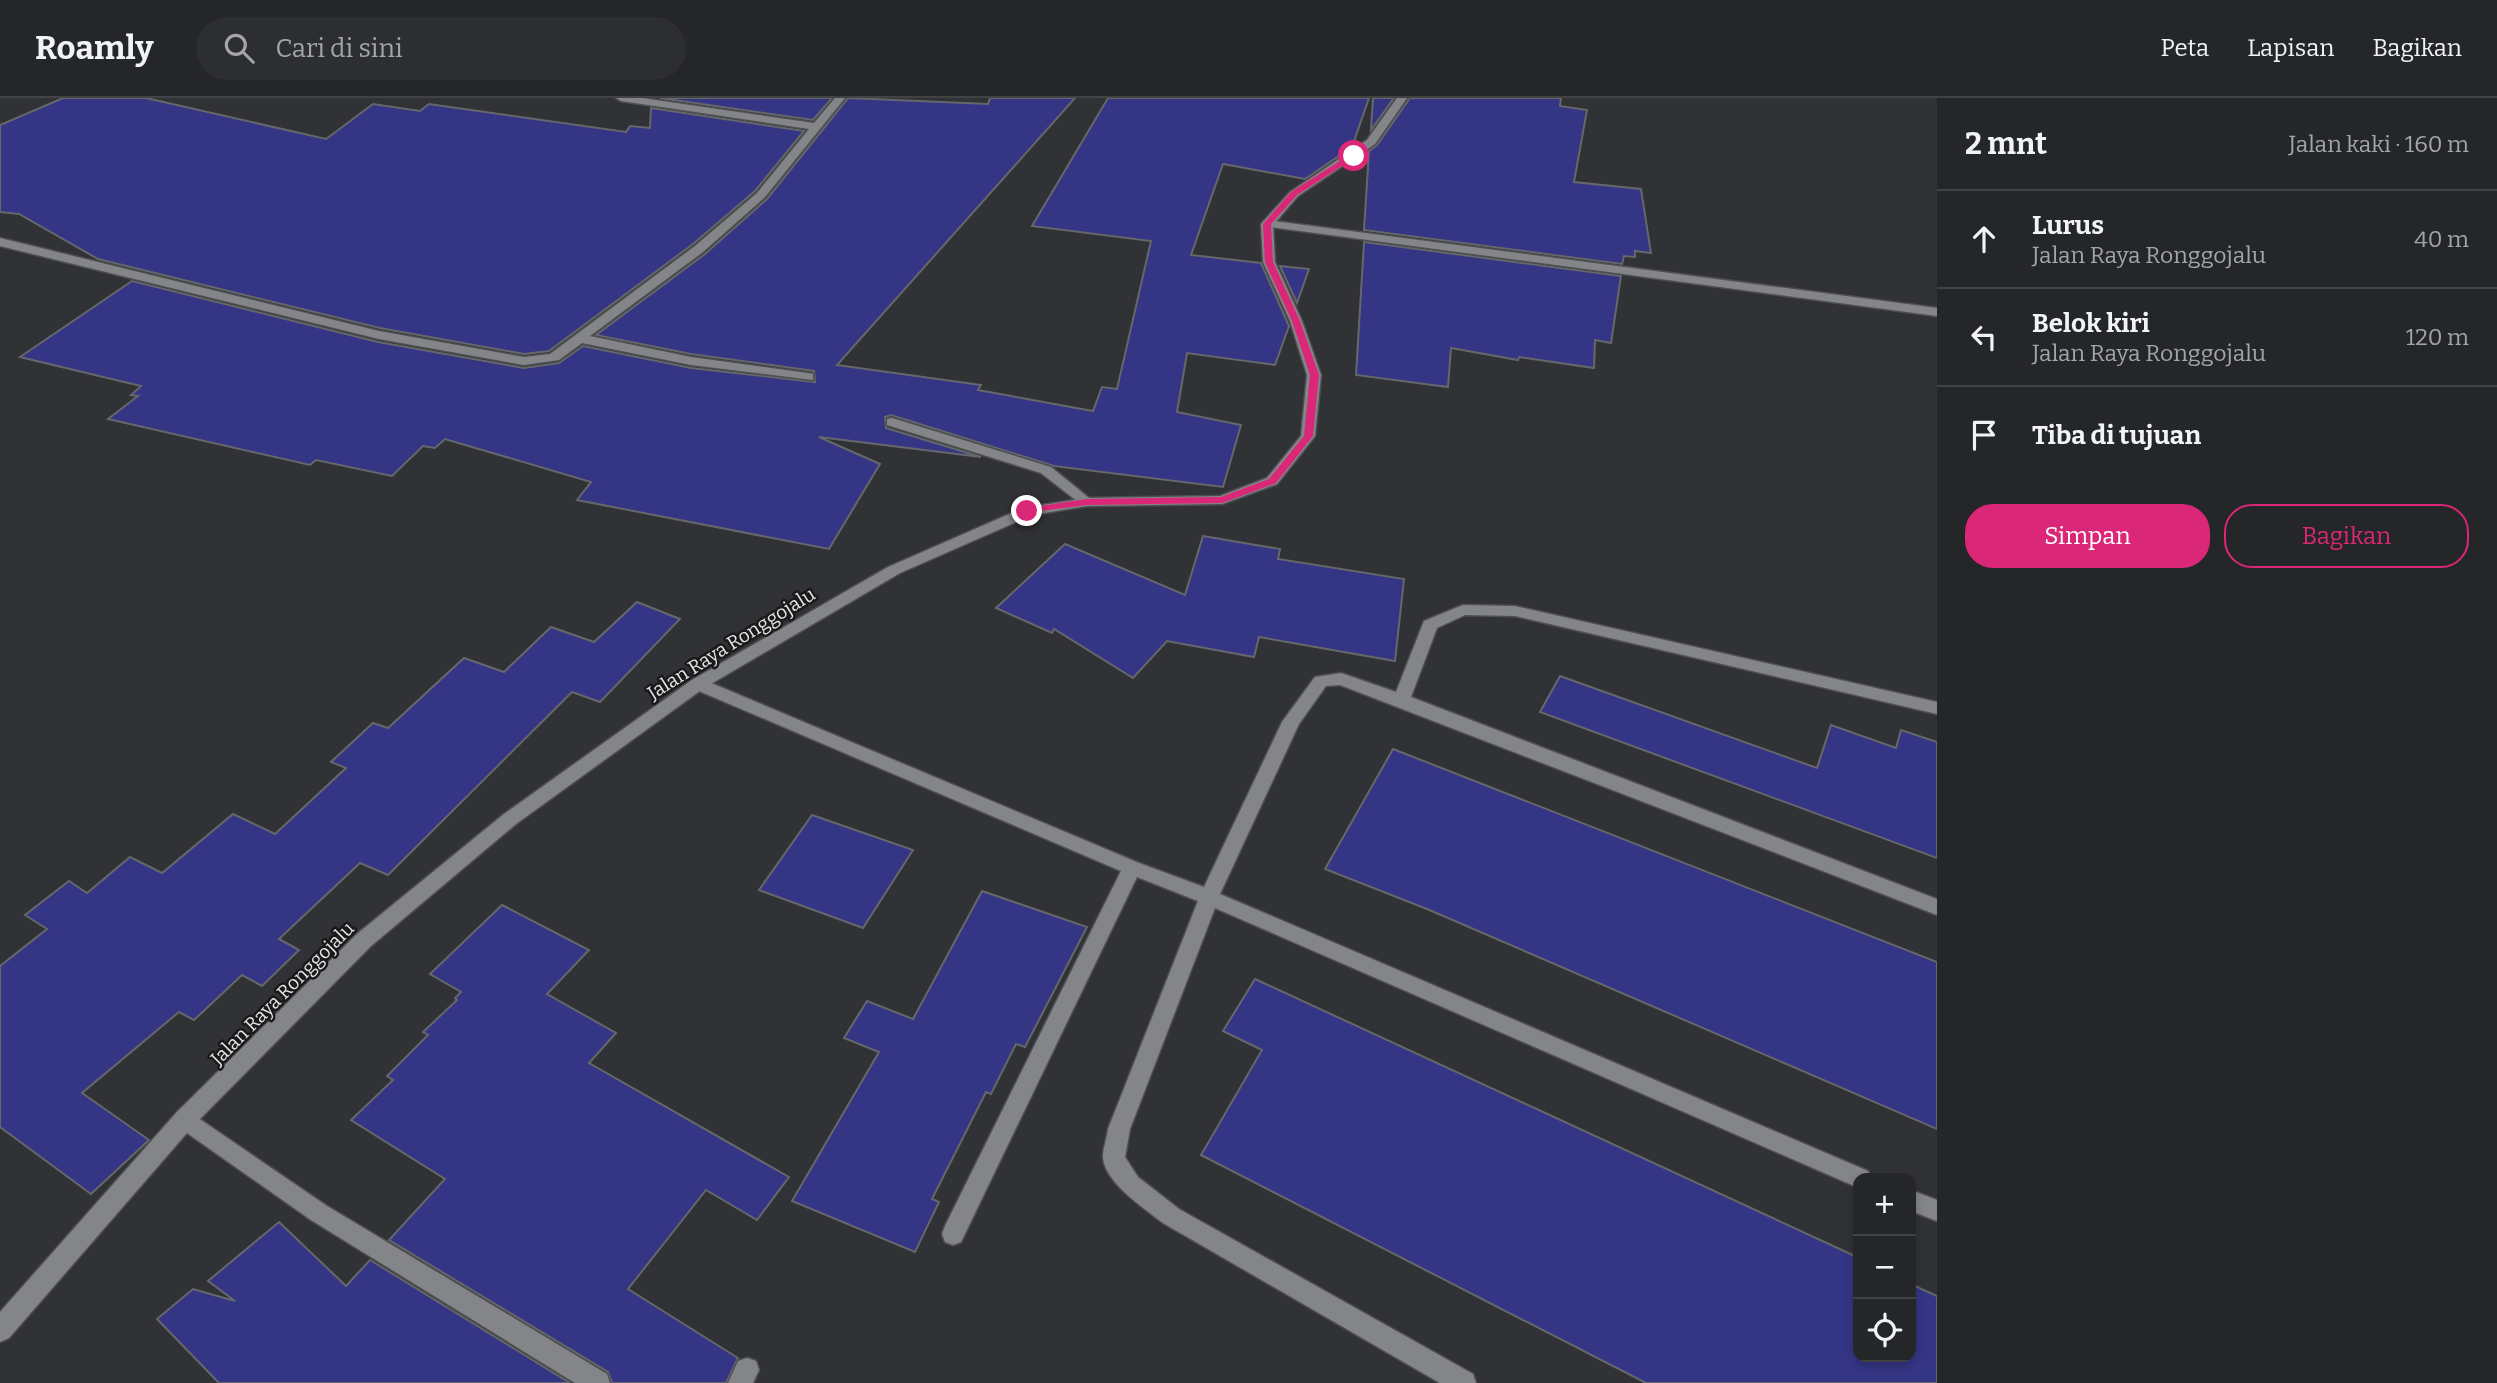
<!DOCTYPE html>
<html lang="id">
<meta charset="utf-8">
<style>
body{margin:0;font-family:Bitter,serif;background:#2d2e30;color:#f1f3f6}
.controls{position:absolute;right:21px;bottom:21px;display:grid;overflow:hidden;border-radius:14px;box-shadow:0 4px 10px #0003}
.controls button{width:63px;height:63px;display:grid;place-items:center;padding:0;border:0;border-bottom:2px solid #424345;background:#252628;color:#f1f3f6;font:35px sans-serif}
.stop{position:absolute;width:21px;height:21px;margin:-16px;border:5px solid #db2777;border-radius:50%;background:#fff}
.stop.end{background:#db2777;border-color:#fff;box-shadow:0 2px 7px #0008}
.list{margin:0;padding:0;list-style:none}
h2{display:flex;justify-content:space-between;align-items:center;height:91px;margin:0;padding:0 28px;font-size:30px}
h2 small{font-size:23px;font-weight:400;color:#a3a5a8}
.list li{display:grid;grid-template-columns:46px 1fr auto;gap:21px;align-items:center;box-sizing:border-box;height:98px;padding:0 28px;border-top:2px solid #424345}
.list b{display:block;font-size:26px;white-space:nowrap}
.list p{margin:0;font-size:23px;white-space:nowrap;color:#a3a5a8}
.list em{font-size:23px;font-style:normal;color:#a3a5a8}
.actions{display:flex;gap:14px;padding:21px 28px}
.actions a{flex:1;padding:16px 0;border:2px solid #db2777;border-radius:28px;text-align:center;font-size:24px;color:#db2777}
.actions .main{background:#db2777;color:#fff}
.icon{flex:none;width:38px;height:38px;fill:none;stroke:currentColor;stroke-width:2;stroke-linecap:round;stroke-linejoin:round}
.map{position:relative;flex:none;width:1937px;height:1285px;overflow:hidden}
header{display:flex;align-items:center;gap:42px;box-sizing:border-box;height:98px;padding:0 35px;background:#252628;border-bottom:2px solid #424345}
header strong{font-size:33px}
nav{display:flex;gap:38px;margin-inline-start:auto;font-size:24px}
.search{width:490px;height:63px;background:#2d2e30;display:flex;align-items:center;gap:18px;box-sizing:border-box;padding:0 24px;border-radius:38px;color:#a3a5a8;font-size:26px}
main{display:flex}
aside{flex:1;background:#252628}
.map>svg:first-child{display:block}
.building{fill:#353585;stroke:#66676a;stroke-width:2}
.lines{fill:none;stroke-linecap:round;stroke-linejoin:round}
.minor-casing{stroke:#4e4f52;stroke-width:3}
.tertiary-casing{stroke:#4e4f52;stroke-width:3}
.minor{fill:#848589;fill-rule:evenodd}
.tertiary{fill:#848589;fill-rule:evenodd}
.route{fill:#db2777}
.labels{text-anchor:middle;stroke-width:5;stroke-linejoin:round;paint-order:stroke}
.street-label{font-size:19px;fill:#e5e6e8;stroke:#1a1a1b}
</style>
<header>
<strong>Roamly</strong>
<div class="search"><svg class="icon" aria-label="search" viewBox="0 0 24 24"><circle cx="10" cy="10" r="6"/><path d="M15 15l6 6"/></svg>Cari di sini</div>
<nav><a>Peta</a><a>Lapisan</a><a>Bagikan</a></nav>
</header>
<main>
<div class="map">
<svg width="1937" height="1285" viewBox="0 0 1937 1285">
<rect width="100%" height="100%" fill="#313235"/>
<g class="building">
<path d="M 63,0 L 146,0 L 326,41 L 373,6 L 420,13 L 429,6 L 626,34 L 630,28 L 650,30 L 651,10 L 804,33 L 755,93 L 693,146 L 549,253 L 524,256 L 380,230 L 98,161 L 19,116 L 0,114 L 0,27 Z"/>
<path d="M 660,0 L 832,0 L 813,22 Z"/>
<path d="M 848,0 L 988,6 L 990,0 L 1075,0 L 837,267 L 981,287 L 978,292 L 1093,313 L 1102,289 L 1117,291 L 1151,143 L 1032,128 L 1108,0 L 1369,0 L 1352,49 L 1305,81 L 1223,66 L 1191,157 L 1261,165 L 1289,228 L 1275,267 L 1187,255 L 1177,314 L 1241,327 L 1223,389 L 1054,368 L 891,317 L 885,319 L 886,330 L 981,359 L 819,339 L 880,366 L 829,451 L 577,402 L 591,384 L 445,341 L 435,350 L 423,348 L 392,378 L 316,362 L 310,367 L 108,321 L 138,298 L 131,297 L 141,288 L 20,259 L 132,183 L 378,244 L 524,270 L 559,265 L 583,248 L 691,270 L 815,284 L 814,273 L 691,256 L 596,237 L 705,156 L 767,101 Z"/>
<path d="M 1373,0 L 1394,0 L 1371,32 Z"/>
<path d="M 1410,0 L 1561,0 L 1560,8 L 1587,12 L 1574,84 L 1641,91 L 1651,155 L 1635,153 L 1635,159 L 1624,158 L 1622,166 L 1364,132 L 1369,53 L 1377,47 Z"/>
<path d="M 1364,144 L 1621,178 L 1611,245 L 1595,242 L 1594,270 L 1519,259 L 1518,262 L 1451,250 L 1448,289 L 1356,277 Z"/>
<path d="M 1280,168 L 1309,171 L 1297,205 Z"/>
<path d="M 1203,438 L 1280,451 L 1278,461 L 1404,481 L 1395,563 L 1259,539 L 1254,559 L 1167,543 L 1133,580 L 1054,531 L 1052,535 L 996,510 L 1065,446 L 1185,497 Z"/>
<path d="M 637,504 L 680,521 L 600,604 L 572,594 L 388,777 L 360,765 L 279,841 L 299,852 L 262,888 L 242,877 L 194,922 L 179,914 L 82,995 L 149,1042 L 91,1096 L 0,1029 L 0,868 L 47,831 L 25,817 L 69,783 L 87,795 L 130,759 L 162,775 L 233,716 L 275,736 L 346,670 L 331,664 L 373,625 L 388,630 L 464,560 L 504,574 L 551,529 L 594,544 Z"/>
<path d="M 1560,578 L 1817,670 L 1831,627 L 1896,650 L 1901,632 L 1937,644 L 1937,760 L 1540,614 Z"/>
<path d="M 1393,651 L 1937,864 L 1937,1031 L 1427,811 L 1325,771 Z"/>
<path d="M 812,717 L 913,752 L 863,830 L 759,792 Z"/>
<path d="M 982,793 L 1087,829 L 1025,949 L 1016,946 L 991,996 L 986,994 L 932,1101 L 939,1104 L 915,1154 L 792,1103 L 879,954 L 844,940 L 867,903 L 913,921 Z"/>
<path d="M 502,807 L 589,852 L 547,896 L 616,935 L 589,965 L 789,1079 L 757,1122 L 706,1092 L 628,1191 L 738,1260 L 726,1285 L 612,1285 L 608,1274 L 389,1142 L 445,1081 L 351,1022 L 393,982 L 387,978 L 428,937 L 423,934 L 457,902 L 455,900 L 461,894 L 430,876 Z"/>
<path d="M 1255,881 L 1857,1159 L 1858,1259 L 1911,1259 L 1911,1186 L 1937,1198 L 1937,1285 L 1646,1285 L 1201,1057 L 1262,952 L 1223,933 Z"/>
<path d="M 279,1124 L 346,1188 L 370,1162 L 570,1285 L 219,1285 L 157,1221 L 193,1191 L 235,1203 L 208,1183 Z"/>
</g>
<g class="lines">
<defs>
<g id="minor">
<path d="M 616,0 L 642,0 L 814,25 L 835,0 L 845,0 L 765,99 L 703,154 L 590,238 L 691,259 L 808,275 L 813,276 L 813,282 L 691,267 L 582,245 L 559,262 L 524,267 L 379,241 L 0,148 L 0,140 L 379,233 L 524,259 L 550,256 L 695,148 L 757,95 L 809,31 L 621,3 Z"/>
<path d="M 1267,122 L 1937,210 L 1937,218 L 1263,128 L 1263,124 Z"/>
<path d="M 892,320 L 1051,369 L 1094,404 L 1087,408 L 1082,407 L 1041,375 L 887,327 L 887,321 Z"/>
<path d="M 1463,507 L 1515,508 L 1937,604 L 1937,616 L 1515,518 L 1465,517 L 1437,530 L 1411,599 L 1937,801 L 1937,817 L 1340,587 L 1326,588 L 1299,626 L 1220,796 L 1868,1073 L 1871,1080 L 1858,1080 L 1858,1089 L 1852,1087 L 1215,810 L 1130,1031 L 1125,1059 L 1138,1079 L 1179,1111 L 1473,1276 L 1476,1285 L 1440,1285 L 1163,1125 C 1145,1111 1104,1084 1103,1059 C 1103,1050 1107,1040 1108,1031 L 1198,803 L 1137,779 L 961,1144 L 953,1147 L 945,1144 L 942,1136 L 945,1128 L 1121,773 L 692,590 L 690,586 L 692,582 L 704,582 L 1139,765 L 1204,789 L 1282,624 L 1315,579 L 1341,575 L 1396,594 L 1424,523 Z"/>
<path d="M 185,1011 L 327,1108 L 607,1276 L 610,1285 L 575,1285 L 311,1122 L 177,1028 L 174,1021 L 177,1014 Z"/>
<path d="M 1911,1092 L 1937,1102 L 1937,1123 L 1911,1113 Z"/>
<path d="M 747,1260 L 756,1263 L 759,1272 L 753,1285 L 728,1285 L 738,1263 Z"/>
</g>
<path id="tertiary" d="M 1397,0 L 1407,0 L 1375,46 L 1298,98 L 1273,127 L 1275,164 L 1302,223 L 1321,277 L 1315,338 L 1277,386 L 1222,406 L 1087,408 L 1032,417 L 900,475 L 704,590 L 516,726 L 371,848 L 193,1028 L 9,1240 L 0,1244 L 0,1214 L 177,1014 L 357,836 L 504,716 L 692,582 L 888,469 L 1023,410 L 1087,400 L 1220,398 L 1267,380 L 1301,338 L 1307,277 L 1290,223 L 1263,164 L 1261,126 L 1290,94 L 1367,42 Z"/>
</defs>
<use href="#minor" class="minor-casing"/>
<use href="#tertiary" class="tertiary-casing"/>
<use href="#minor" class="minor"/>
<use href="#tertiary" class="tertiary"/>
</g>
<path class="route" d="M 1351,56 L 1357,58 L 1297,97 L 1271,126 L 1273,164 L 1300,223 L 1319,277 L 1313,338 L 1276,385 L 1222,405 L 1087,407 L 1024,415 L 1027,410 L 1087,401 L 1221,399 L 1269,381 L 1304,338 L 1310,277 L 1292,223 L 1265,164 L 1263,126 L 1291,94 Z"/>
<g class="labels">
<g class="street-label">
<text transform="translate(731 545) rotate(-32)" y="7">Jalan Raya Ronggojalu</text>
<text transform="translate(282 895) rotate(-45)" y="7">Jalan Raya Ronggojalu</text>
</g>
</g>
</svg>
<div class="controls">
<button>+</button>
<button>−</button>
<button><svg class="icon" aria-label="locate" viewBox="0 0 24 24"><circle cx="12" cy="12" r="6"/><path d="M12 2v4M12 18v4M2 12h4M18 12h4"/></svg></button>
</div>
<div class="stop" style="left:1354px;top:58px"></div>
<div class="stop end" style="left:1027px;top:413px"></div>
</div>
<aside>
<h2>2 mnt<small>Jalan kaki · 160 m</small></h2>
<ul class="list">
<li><svg class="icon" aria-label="ahead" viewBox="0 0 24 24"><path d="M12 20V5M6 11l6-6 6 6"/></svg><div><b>Lurus</b><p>Jalan Raya Ronggojalu</p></div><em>40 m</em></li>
<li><svg class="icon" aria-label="left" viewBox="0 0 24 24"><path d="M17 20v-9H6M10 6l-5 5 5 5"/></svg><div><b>Belok kiri</b><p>Jalan Raya Ronggojalu</p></div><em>120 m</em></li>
<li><svg class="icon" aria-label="arrive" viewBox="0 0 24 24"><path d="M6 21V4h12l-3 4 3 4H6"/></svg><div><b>Tiba di tujuan</b></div></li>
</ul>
<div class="actions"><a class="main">Simpan</a><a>Bagikan</a></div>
</aside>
</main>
